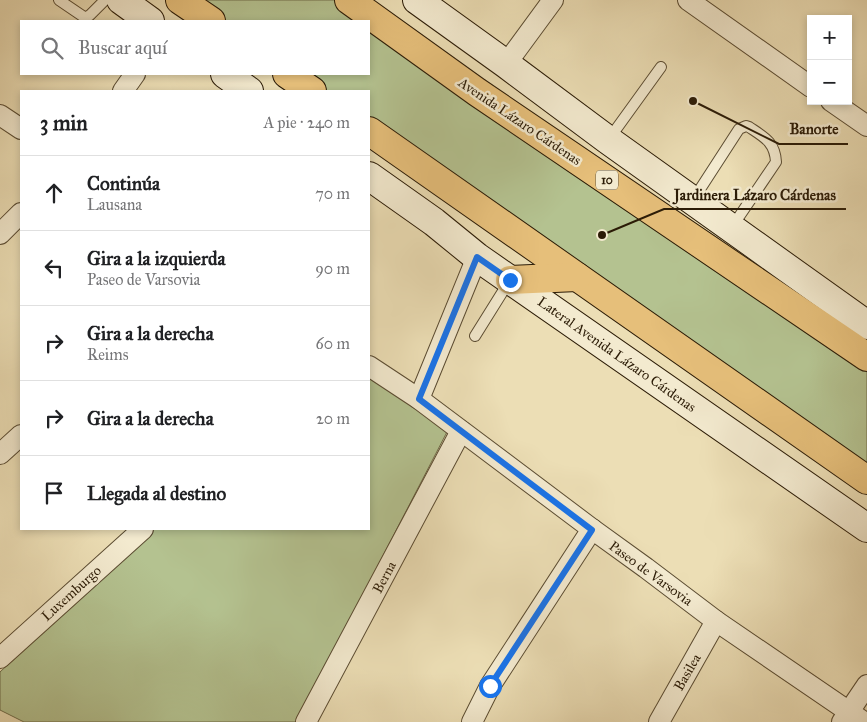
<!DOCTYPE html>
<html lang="es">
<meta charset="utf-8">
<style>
body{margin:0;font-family:"IM FELL Great Primer",serif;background:#f6f6f6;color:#202124}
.controls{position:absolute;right:15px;top:15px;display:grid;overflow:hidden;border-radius:0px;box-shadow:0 2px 8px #0003}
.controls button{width:45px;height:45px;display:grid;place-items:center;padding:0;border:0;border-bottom:1px solid #e0e0e0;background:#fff;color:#202124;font:25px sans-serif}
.stop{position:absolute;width:15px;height:15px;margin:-11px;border:4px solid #1a73e8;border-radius:50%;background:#fff}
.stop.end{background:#1a73e8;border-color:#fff;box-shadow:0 1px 5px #0008}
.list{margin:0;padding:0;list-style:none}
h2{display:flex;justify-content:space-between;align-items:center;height:65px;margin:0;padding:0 20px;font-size:21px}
h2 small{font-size:16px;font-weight:400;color:#757577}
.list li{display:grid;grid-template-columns:32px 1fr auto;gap:15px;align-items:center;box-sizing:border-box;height:75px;padding:0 20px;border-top:1px solid #e0e0e0}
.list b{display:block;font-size:19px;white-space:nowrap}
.list p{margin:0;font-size:16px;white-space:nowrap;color:#757577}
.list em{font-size:16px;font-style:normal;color:#757577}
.icon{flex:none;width:28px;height:28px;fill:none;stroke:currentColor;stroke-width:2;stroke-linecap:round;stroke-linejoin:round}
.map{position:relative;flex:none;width:867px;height:722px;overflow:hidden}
.search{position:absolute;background:#fff;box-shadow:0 2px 8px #0003;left:20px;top:20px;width:350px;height:55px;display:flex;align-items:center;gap:12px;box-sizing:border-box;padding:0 18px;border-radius:0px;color:#757577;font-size:19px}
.panel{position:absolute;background:#fff;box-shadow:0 2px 8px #0003;left:20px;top:90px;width:350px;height:440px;border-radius:0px}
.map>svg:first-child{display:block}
.green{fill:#b4c290;stroke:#706e4b}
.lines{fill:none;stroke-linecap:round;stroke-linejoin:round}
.lane-casing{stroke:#5b4c32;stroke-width:12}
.street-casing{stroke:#5b4c32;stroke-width:22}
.secondary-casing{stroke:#2b1b06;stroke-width:30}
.highway-casing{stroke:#2b1b06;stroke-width:30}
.lane{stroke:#f3eacf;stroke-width:10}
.street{stroke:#f3eacf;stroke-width:20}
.secondary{stroke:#f3eacf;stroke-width:28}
.highway{stroke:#e6bf7a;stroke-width:28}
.route{stroke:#1a73e8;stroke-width:6}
.labels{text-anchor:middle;stroke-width:5;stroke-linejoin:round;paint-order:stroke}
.shield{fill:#f3eacf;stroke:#675942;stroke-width:1}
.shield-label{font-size:12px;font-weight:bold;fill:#2b1b06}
.street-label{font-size:14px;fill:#2b1b06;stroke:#f3eacf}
.leader{fill:none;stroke:#2b1b06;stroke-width:2}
.callout-dot{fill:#2b1b06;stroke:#f3eacf;stroke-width:2}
.callout-label{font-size:15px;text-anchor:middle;font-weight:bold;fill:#2b1b06;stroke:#f3eacf;stroke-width:5;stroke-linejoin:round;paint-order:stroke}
</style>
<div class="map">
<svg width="867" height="722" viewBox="0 0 867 722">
<rect width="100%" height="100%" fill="#ecdeb5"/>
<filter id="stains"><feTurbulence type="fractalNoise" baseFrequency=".004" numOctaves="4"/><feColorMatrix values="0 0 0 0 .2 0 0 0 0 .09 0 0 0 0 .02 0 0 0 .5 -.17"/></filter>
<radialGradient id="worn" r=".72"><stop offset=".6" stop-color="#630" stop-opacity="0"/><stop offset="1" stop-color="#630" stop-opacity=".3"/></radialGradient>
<g class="green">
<path d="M 180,0 L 349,0 L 867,357 L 867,480 L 369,131 L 369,91 L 311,91 L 286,74 L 369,74 L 369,21 L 211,21 Z"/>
<path d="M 369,374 L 448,430 L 297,722 L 24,722 L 0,710 L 0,672 L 152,529 L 369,529 Z"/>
</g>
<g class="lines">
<defs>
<g id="lane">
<path d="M 59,0 L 84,17 L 87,17 L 90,15 L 105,0"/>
<path d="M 609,139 L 661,67"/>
<path d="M 693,200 L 739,129 L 746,126 L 749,127 C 764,137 775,142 776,162 L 732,227"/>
<path d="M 475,336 L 510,280"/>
</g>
<g id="street">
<path d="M 688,0 L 811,87"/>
<path d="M 506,64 L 553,0"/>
<path d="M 123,91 L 135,74"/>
<path d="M 831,101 L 867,126"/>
<path d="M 0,115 L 21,129"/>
<path d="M 0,234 L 21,213"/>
<path d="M 369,366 L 419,399 L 592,529 L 646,568 L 716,621 L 864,722"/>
<path d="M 419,399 L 477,257"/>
<path d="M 0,454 L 21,435"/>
<path d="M 0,658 L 143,529"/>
<path d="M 306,722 L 461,431"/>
<path d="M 472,722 L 490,686 L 592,529"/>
<path d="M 659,722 L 716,621"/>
<path d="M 842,722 L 867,685"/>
</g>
<g id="secondary">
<path d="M 121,0 L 150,21"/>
<path d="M 417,0 L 506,64 L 608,140 L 867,325"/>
<path d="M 225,74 L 249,91"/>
<path d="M 369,176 L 434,222 L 477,257 L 867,528"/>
</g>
<g id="highway">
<path d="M 180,0 L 211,21"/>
<path d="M 349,0 L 477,92 L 867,357"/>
<path d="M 287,74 L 312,91"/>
<path d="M 369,131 L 867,480"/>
<path d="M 510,280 L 577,277"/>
</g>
</defs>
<use href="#lane" class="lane-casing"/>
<use href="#street" class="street-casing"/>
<use href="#secondary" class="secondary-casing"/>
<use href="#highway" class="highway-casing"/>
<use href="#lane" class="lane"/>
<use href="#street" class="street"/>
<use href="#secondary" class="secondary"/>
<use href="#highway" class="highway"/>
</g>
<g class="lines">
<path class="route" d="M 490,686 L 592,530 L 419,399 L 477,257 L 510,280"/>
</g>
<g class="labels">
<rect class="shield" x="596" y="170.5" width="22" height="19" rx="4"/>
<g class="shield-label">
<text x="607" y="184">10</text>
</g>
<g class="street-label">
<text transform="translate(520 121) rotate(34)" y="5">Avenida Lázaro Cárdenas</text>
<text transform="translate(617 354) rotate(35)" y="5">Lateral Avenida Lázaro Cárdenas</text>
<text transform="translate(651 573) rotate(36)" y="5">Paseo de Varsovia</text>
<text transform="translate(384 577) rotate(-62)" y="5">Berna</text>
<text transform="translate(71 593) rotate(-42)" y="5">Luxemburgo</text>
<text transform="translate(687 672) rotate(-60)" y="5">Basilea</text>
</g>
</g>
<path class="leader" d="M693 101L779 144H848M602 235L664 209H846"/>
<g class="callout-dot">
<circle cx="693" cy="101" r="5"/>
<circle cx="602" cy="235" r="5"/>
</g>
<g class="callout-label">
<text x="814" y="134">Banorte</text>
<text x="755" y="200">Jardinera Lázaro Cárdenas</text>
</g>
<rect width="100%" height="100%" filter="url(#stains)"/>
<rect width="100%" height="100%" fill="url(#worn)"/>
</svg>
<div class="controls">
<button>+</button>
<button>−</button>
</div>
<div class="stop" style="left:490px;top:686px"></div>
<div class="stop end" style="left:510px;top:280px"></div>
<div class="search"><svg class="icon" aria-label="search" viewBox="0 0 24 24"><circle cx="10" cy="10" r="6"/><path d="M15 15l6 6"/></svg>Buscar aquí</div>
<section class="panel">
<h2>3 min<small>A pie · 240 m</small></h2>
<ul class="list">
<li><svg class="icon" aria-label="ahead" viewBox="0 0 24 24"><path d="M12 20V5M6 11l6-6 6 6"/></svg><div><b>Continúa</b><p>Lausana</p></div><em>70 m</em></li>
<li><svg class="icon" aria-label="left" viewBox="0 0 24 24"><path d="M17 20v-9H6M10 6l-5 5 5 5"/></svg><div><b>Gira a la izquierda</b><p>Paseo de Varsovia</p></div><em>90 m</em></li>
<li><svg class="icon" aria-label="right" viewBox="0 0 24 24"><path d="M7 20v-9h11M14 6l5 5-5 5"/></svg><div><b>Gira a la derecha</b><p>Reims</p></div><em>60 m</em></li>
<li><svg class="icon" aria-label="right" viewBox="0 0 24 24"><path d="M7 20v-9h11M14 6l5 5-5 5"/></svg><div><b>Gira a la derecha</b></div><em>20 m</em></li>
<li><svg class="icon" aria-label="arrive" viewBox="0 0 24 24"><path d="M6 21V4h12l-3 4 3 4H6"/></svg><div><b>Llegada al destino</b></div></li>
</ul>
</section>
</div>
